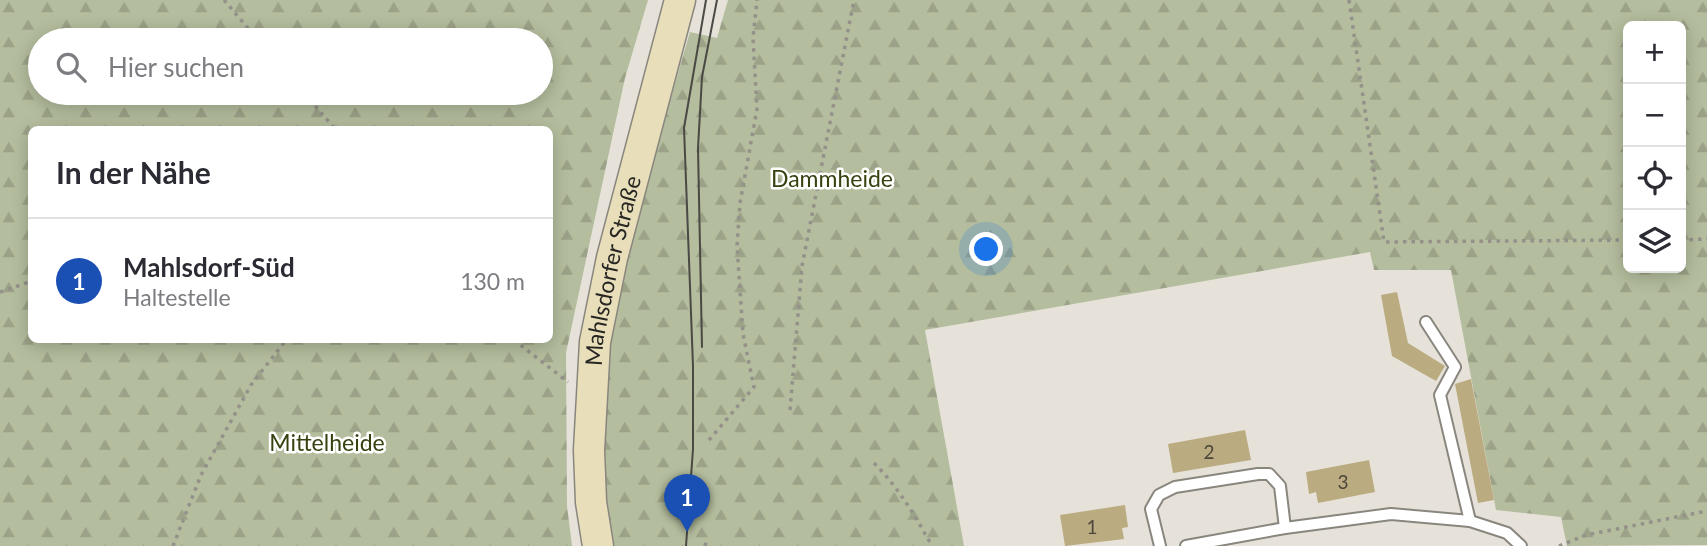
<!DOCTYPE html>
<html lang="de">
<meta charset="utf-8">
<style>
body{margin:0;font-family:Lato,sans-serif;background:#f2f2f3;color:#2b2b33}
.controls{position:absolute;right:21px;top:21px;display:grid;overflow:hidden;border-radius:10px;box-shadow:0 4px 18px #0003}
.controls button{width:63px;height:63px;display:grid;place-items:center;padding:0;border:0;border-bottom:2px solid #e1e1e2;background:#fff;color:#2b2b33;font:35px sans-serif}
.you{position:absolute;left:987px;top:250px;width:24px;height:24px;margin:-18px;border:5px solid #fff;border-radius:50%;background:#1a73e8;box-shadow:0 0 0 10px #1a73e833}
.badge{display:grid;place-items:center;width:46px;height:46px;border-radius:50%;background:#2563eb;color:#fff;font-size:23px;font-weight:700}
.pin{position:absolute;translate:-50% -58px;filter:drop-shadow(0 2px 4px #0008)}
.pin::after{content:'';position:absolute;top:37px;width:24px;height:21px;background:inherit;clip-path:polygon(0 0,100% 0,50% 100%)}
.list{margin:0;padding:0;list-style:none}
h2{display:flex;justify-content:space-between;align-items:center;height:91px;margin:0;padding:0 28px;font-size:30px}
h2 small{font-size:23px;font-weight:400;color:#7c7c81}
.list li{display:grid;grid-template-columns:46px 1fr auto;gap:21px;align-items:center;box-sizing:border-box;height:126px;padding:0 28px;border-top:2px solid #e1e1e2}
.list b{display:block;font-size:26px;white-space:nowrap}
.list p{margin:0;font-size:23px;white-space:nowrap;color:#7c7c81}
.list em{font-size:23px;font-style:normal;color:#7c7c81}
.icon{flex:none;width:38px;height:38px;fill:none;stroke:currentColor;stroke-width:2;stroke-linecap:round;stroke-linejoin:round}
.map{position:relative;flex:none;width:1707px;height:546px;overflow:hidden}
.search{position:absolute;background:#fff;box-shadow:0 4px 18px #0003;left:28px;top:28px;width:525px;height:77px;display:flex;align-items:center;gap:18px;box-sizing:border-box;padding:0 24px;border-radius:38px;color:#7c7c81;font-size:26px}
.panel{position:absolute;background:#fff;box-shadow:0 4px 18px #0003;left:28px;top:126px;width:525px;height:217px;border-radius:10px}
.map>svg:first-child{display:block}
.forest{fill:url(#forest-firs);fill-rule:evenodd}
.building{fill:#bbab81}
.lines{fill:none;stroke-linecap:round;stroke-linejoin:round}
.service-casing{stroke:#89867e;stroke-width:14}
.secondary-casing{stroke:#89867e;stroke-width:33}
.path{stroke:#94918b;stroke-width:3.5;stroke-dasharray:3.5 5;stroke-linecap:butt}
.service{stroke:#fff;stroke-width:10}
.secondary{stroke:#e8deba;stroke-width:30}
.tram{stroke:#4a4945;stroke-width:2}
.labels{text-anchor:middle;stroke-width:5;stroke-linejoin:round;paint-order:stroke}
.number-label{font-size:19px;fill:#4c473a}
.park-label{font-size:23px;fill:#374211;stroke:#fff}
.street-label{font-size:23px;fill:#272623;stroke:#fff}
</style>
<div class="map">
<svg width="1707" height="546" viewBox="0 0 1707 546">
<defs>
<pattern id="forest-firs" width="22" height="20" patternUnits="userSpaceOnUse" patternTransform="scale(1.75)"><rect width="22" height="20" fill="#b4bd9d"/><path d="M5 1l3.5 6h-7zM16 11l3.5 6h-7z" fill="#9ba287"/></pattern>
</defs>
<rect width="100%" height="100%" fill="#e6e2d9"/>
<g class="forest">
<path d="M 0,0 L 648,0 L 625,78 L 566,353 L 567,506 L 572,546 L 0,546 ZM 40,40 L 541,40 L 541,93 L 40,93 ZM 32,130 L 550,130 L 550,340 L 32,340 Z"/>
<path d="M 728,0 L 1707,0 L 1707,545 L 1567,546 L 1561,517 L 1496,510 L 1451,270 L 1374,270 L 1370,252 L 925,330 L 964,546 L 613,546 L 602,499 L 602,370 L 612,299 L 690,32 L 717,38 ZM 1628,26 L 1681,26 L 1681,268 L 1628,268 Z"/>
</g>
<g class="building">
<path d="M 1397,292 L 1408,343 L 1445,366 L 1436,381 L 1392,356 L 1381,295 Z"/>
<path d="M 1471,379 L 1494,500 L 1478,503 L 1455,384 Z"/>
<path d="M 1245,430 L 1251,460 L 1173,473 L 1168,444 Z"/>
<path d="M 1369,460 L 1375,492 L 1318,503 L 1316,492 L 1309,494 L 1306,472 Z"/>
<path d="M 1125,505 L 1128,527 L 1122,528 L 1124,539 L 1065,546 L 1060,515 Z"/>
</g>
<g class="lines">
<defs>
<g id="service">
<path d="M 1426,322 L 1455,367 L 1440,395 L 1470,521"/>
<path d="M 1160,546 L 1151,509 L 1159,495 L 1175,487 L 1258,474 L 1269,474 L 1280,486 L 1285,528"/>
<path d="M 1186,546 L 1285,528 L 1391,514 L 1470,521 L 1507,533 L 1521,546"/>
</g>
<g id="secondary">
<path id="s1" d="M 598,546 L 591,502 L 589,450 L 595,342 L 612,258 L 680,0"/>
</g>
</defs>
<use href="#service" class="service-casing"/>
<use href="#secondary" class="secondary-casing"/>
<g class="path">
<path d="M 224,0 L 258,40"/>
<path d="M 1349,0 L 1384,242 L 1628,240"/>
<path d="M 304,93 L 336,130"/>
<path d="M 1681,240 L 1707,239"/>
<path d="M 0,292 L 32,281"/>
<path d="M 514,340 L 568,382"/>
<path d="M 790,410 L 802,266 L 854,0"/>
<path d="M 709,440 L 754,387 L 743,334 L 737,246 L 740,203 L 757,109 L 753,38 L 757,0"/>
<path d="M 874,463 C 899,488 915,516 932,546"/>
<path d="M 173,546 L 201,475 L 251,385 L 286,340"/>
<path d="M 705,546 L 706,542"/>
<path d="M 1559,546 L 1586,535 L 1707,511"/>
</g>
<use href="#service" class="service"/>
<use href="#secondary" class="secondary"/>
<g class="tram">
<path d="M 702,347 L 698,148 L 702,77 L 717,0"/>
<path d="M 686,546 L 693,449 L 693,366 L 684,128 L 706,0"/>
</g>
</g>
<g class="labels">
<g class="number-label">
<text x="1209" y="459">2</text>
<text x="1343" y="489">3</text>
<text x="1092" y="534">1</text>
</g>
<g class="park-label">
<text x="832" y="187">Dammheide</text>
<text x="327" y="451">Mittelheide</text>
</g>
<g class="street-label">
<text dy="8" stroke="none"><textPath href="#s1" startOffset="278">Mahlsdorfer Straße</textPath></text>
</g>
</g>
</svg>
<div class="controls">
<button>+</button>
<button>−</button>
<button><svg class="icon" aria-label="locate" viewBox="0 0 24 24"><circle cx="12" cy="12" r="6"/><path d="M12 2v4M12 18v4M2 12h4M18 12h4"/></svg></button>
<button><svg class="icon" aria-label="layers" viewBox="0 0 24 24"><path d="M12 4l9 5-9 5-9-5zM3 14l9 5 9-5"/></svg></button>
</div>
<div class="you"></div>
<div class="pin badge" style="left:687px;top:532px;background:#1a4fb4">1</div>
<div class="search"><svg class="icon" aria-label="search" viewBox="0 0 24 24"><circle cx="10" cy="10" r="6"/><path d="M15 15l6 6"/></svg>Hier suchen</div>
<section class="panel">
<h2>In der Nähe<small></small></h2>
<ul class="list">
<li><span class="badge" style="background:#1a4fb4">1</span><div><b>Mahlsdorf-Süd</b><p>Haltestelle</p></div><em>130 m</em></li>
</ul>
</section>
</div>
